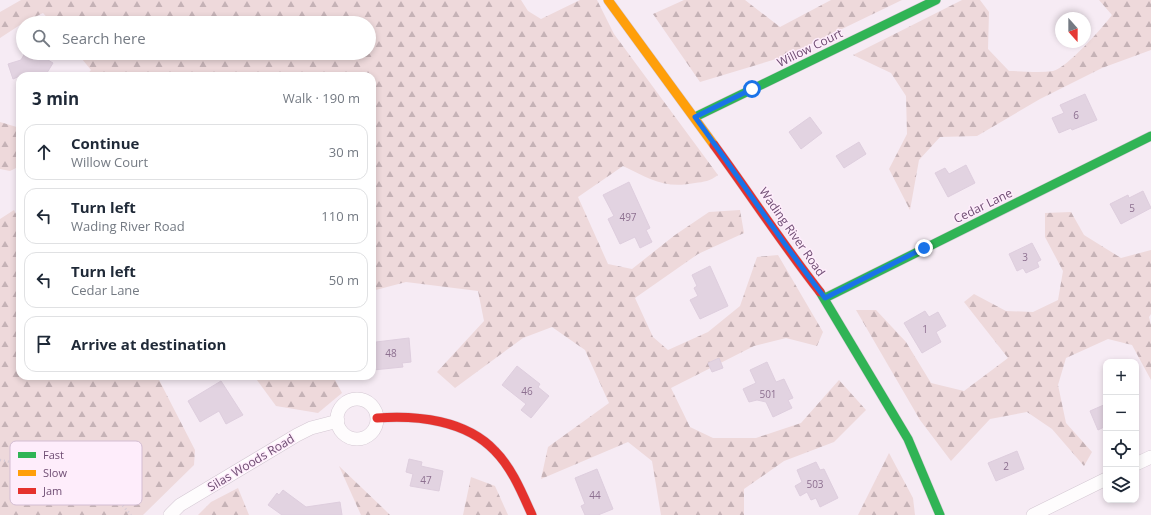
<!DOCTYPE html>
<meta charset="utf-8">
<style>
body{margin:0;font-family:"Open Sans",sans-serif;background:#f6f6f7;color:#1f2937}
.controls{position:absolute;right:12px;bottom:12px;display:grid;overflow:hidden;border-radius:8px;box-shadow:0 2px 6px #0003}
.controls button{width:36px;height:36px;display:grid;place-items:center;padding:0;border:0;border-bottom:1px solid #e0e1e3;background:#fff;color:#1f2937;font:20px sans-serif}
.compass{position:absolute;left:1055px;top:12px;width:36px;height:36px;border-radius:50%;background:#fff;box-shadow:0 2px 6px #0003;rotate:159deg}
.stop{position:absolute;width:12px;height:12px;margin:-9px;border:3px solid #1a73e8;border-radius:50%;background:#fff}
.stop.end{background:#1a73e8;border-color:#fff;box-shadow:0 1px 4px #0008}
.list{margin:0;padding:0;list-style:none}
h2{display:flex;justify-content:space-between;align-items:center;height:52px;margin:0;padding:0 16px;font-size:17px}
h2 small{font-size:13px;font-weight:400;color:#747a83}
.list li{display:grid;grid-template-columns:26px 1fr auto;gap:12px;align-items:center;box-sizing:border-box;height:56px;margin:0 8px 8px;padding:0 8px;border:1px solid #e0e1e3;border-radius:12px}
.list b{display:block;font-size:15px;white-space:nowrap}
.list p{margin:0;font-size:13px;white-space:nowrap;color:#747a83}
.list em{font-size:13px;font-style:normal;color:#747a83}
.icon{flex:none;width:22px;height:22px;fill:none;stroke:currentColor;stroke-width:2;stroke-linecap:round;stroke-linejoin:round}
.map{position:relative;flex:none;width:1151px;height:515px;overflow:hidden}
.search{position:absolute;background:#fff;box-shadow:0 2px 6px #0003;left:16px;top:16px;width:360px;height:44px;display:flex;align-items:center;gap:10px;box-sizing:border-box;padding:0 14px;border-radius:22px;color:#747a83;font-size:15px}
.panel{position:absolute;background:#fff;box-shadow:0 2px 6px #0003;left:16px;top:72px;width:360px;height:308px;border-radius:12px}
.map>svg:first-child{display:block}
.forest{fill:url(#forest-firs)}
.building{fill:#e2d3e1;stroke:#decede}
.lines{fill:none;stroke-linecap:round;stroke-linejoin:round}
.street-casing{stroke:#d4c8d3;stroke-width:14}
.fast-casing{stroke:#d4c8d3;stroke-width:10}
.slow-casing{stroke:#d4c8d3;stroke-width:10}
.jam-casing{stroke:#d4c8d3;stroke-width:10}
.path{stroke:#d6cbd7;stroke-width:2.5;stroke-dasharray:1 3;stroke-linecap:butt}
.street{stroke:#fefcfd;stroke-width:13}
.fast{stroke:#30b455;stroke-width:9}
.slow{stroke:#ff9f0a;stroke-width:9}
.jam{stroke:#e5322d;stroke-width:9}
.route{stroke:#1a73e8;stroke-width:5}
.labels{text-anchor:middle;stroke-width:3;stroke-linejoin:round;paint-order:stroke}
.number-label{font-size:10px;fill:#8d7090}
.street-label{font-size:12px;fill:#6f4d73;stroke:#feedfb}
.key{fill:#feedfb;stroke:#d3bdd2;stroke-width:1}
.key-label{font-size:11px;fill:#6f4d73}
</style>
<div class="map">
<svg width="1151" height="515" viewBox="0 0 1151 515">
<defs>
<pattern id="forest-firs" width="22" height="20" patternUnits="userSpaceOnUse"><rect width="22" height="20" fill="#eed9db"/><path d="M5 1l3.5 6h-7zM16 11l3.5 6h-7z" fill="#c5b2b6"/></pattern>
</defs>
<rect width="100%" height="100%" fill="#f6ebf4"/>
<g class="forest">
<path d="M 21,0 L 521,0 L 528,11 L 541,19 L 580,0 L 597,0 L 614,34 L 718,175 C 710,181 704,182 695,183 C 664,189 650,179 623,166 L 578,197 L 608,264 L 632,269 L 675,235 L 709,212 L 740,210 L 744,233 L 698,254 L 635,298 L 653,337 L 668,350 L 708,332 L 740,306 L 757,257 L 778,255 L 823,332 L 817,346 L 786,338 L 754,346 L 671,388 L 690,427 L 713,438 L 756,438 L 801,423 L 839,380 L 866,410 L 834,442 L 784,461 L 744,489 L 744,515 L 661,515 L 652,461 L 628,442 L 541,479 L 548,447 L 609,403 L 585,350 L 552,327 L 523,338 L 455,388 L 437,372 L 484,321 L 478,291 L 406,282 L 372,291 L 372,76 L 86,76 L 91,70 L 77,53 L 369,53 L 369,23 L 52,23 L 43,13 L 23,23 L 0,38 L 0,12 Z"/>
<path d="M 684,0 L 745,0 L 780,27 L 831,0 L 902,0 L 786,56 L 700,82 L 653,14 Z"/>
<path d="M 962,0 L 980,0 L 989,12 L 988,49 L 1009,71 C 1023,71 1039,73 1053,71 C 1067,68 1103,27 1112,15 L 1099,0 L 1151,0 L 1151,50 L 1102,68 L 1040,99 L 977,136 L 940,137 L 919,160 L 910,210 L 889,169 L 907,134 L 906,96 L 891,73 L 853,55 Z"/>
<path d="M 0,122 L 20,128 L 20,166 L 10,171 L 0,169 Z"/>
<path d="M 14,210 L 20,222 L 20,376 L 157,376 L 195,450 L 194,465 L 143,515 L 0,515 L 0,219 Z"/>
<path d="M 1071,212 L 1084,235 L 1121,258 L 1151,250 L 1151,314 L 1149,317 L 1151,325 L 1151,380 L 1132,345 L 1108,339 L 1066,358 L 1058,385 L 1066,423 L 1092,452 L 1084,466 L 1052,429 L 1027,412 L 990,419 L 951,461 L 920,420 L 856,310 L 876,310 L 906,342 L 931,383 L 964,391 L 1008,358 L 964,302 L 974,294 L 1006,311 L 1033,312 L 1058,300 L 1063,271 L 1045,237 L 1045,213 Z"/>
<path d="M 254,376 L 333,376 L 342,393 L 318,413 L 276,406 Z"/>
<path d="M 889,453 L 913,498 L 915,515 L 858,515 Z"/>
<path d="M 339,466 L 385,510 L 390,515 L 361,515 Z"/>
<path d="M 471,477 L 495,486 L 508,515 L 463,515 Z"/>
<path d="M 238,488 L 249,515 L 198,515 L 211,502 Z"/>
</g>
<g class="building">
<path d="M 25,53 L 45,53 L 43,57 L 53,63 L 45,76 L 20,76 L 13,79 L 8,64 L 21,60 Z"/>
<path d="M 1085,94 L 1097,120 L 1072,130 L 1071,128 L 1059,133 L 1052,118 L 1064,113 L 1060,105 Z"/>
<path d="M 810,117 L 822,133 L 801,149 L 789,132 Z"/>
<path d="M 859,142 L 866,154 L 844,168 L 836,156 Z"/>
<path d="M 966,165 L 975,183 L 948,197 L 935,173 L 945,168 L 949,174 Z"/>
<path d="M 629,182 L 650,228 L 646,230 L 652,242 L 640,248 L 635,237 L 620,244 L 608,219 L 614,216 L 603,195 Z"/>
<path d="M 1143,191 L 1151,208 L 1121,224 L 1110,204 L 1128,195 L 1129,198 Z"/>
<path d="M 1032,243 L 1041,260 L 1037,262 L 1039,267 L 1026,273 L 1023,268 L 1017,271 L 1009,254 Z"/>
<path d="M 710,266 L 728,306 L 700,319 L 690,300 L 698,296 L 694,288 L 697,286 L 692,275 Z"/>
<path d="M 925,311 L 929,317 L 938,312 L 946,326 L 936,332 L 941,342 L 922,353 L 904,323 Z"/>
<path d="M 409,338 L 411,362 L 402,363 L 403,367 L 373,370 L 372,346 L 376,345 L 376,342 Z"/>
<path d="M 719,358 L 723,368 L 712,372 L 708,363 Z"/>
<path d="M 767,362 L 776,382 L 784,379 L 793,398 L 788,400 L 792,408 L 773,417 L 766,402 L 757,400 L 749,402 L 743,389 L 756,383 L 750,370 Z"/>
<path d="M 517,366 L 540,384 L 538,387 L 549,396 L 531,418 L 521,410 L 526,404 L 502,385 Z"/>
<path d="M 221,381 L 243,415 L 226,424 L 219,411 L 200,422 L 188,401 Z"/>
<path d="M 1106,404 L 1106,426 L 1098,430 L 1090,411 Z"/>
<path d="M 1017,451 L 1024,469 L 996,481 L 988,463 Z"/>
<path d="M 409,459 L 422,462 L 421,466 L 443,471 L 439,491 L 410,486 L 413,474 L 406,472 Z"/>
<path d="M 816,462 L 820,470 L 824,469 L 838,498 L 820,507 L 816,498 L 811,500 L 807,492 L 800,496 L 795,486 L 802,482 L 797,470 Z"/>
<path d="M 597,469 L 613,509 L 598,515 L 585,515 L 581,506 L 585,504 L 575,478 Z"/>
<path d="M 283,490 L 306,507 L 340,502 L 342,515 L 282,515 L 268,505 L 277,493 L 279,495 Z"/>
</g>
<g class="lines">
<defs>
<g id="street">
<circle cx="357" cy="419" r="20"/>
<path d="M 1136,464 L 1151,457"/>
<path d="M 170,515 L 180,505 L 297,435 L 311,428 L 338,421"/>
<path d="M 1033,515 L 1106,479"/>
</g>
<g id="fast">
<path d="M 695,117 L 936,0"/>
<path d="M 820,292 L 908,439 L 940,515"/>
<path d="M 825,298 L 1151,136"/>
</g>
<path id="slow" d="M 608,0 L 714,145"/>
<g id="jam">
<path d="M 714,145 C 750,194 783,245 820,292"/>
<path d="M 377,418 C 417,415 466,420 495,451 C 512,468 522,493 532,515"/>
</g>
</defs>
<use href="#street" class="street-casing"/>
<use href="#fast" class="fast-casing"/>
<use href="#slow" class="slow-casing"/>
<use href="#jam" class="jam-casing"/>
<path class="path" d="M 0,460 L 101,481 L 131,515"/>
<use href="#street" class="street"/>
<use href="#fast" class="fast"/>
<use href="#slow" class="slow"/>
<use href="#jam" class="jam"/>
</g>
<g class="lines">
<path class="route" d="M 752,89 L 695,117 C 739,177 779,239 825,298 L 924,248"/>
</g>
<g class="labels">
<g class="number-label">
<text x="1076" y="119">6</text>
<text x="1132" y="212">5</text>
<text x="628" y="221">497</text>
<text x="1025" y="261">3</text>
<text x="925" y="333">1</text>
<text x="391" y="357">48</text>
<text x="527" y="395">46</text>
<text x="768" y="398">501</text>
<text x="1006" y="470">2</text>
<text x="426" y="484">47</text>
<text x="815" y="488">503</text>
<text x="595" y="499">44</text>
</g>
<g class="street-label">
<text transform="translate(810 48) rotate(-26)" y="4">Willow Court</text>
<text transform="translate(983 206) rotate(-26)" y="4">Cedar Lane</text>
<text transform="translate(792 232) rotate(55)" y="4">Wading River Road</text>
<text transform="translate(251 463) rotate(-31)" y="4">Silas Woods Road</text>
</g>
</g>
<rect x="10" y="441" width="132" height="64" rx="6" class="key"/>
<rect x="18" y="452" width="18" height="6" fill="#30b455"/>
<rect x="18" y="470" width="18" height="6" fill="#ff9f0a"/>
<rect x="18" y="488" width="18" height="6" fill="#e5322d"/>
<g class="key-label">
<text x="43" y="459">Fast</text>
<text x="43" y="477">Slow</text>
<text x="43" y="495">Jam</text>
</g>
</svg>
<div class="controls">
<button>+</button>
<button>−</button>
<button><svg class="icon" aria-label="locate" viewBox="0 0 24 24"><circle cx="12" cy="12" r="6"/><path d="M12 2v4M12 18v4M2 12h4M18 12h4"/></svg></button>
<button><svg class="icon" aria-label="layers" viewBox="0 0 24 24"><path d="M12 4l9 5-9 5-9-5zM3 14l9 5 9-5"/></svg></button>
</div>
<svg class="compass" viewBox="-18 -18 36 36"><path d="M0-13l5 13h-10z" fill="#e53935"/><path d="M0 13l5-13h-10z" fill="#747a83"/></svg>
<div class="stop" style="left:752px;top:89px"></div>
<div class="stop end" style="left:924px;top:248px"></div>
<div class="search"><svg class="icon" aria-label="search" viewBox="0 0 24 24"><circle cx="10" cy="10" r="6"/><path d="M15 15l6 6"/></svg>Search here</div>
<section class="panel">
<h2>3 min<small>Walk · 190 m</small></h2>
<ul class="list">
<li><svg class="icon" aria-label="ahead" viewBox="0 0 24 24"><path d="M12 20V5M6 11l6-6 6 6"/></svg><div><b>Continue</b><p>Willow Court</p></div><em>30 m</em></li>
<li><svg class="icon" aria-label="left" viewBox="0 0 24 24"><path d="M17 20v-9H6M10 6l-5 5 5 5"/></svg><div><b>Turn left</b><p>Wading River Road</p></div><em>110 m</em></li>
<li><svg class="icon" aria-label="left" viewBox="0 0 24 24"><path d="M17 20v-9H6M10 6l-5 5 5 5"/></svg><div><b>Turn left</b><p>Cedar Lane</p></div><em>50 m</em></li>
<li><svg class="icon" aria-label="arrive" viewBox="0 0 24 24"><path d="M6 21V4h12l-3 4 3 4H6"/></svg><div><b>Arrive at destination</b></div></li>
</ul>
</section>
</div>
